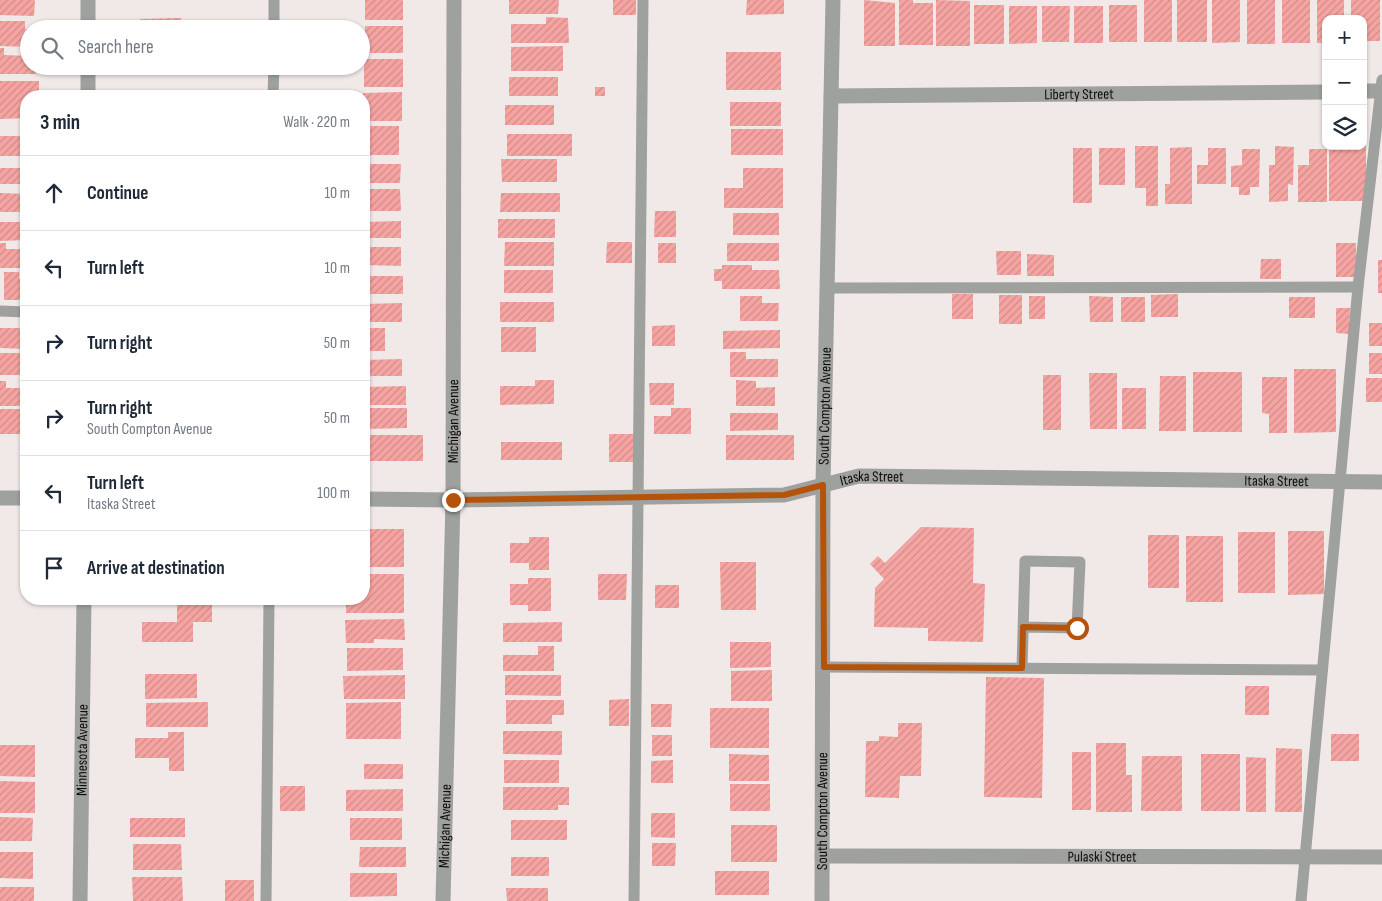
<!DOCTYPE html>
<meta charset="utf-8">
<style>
body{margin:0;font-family:"Sofia Sans Condensed",sans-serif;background:#f6f6f7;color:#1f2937}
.controls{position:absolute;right:15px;top:15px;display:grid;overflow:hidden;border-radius:10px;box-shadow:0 1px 4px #0004}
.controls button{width:45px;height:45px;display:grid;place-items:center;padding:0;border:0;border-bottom:1px solid #e0e1e3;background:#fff;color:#1f2937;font:25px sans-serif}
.stop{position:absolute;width:15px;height:15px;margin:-11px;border:4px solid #b45309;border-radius:50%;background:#fff}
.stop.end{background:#b45309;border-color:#fff;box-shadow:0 1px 5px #0008}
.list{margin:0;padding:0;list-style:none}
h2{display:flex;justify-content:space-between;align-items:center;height:65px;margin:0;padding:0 20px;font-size:21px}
h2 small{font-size:16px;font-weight:400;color:#747a83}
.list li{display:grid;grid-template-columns:32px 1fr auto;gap:15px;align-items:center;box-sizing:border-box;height:75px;padding:0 20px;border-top:1px solid #e0e1e3}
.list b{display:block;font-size:19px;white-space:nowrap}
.list p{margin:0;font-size:16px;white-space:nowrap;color:#747a83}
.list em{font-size:16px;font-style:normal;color:#747a83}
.icon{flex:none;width:28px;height:28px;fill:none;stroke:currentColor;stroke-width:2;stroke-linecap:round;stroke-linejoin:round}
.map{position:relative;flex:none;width:1382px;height:901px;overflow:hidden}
.search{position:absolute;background:#fff;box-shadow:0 1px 4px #0004;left:20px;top:20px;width:350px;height:55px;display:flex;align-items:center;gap:12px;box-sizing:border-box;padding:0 18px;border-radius:28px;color:#747a83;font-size:19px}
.panel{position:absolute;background:#fff;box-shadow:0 1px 4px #0004;left:20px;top:90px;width:350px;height:515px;border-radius:20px}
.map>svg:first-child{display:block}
.building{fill:url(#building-hatch)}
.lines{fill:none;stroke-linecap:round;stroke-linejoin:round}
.lane{stroke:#9ea19e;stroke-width:11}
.street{stroke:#9ea19e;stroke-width:15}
.route{stroke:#b45309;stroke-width:6}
.labels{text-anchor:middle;stroke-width:4.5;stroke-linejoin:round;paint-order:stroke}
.street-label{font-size:15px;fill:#0f0d0c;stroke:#fff}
</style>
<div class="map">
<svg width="1382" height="901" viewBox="0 0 1382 901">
<defs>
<pattern id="building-hatch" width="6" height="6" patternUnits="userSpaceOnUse" patternTransform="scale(1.25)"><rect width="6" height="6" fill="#f5a4a1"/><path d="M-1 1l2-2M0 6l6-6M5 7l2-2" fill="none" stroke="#d18c89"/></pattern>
</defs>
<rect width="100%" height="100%" fill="#f1e8e8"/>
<g class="building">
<path d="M 0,0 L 35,0 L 34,16 L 0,15 Z"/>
<rect x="365" y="0" width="38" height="20"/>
<path d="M 509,0 L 559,0 L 558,14 L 509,14 Z"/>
<rect x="613" y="0" width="23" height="15"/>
<path d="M 747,0 L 784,0 L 784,14 L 746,15 Z"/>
<path d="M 864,0 L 895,3 L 895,46 L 864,46 Z"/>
<path d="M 899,0 L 913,0 L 913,3 L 933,3 L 933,45 L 899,45 Z"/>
<path d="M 936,0 L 970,1 L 970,46 L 936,46 Z"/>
<rect x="1144" y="0" width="28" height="42"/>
<rect x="1177" y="0" width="30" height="42"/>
<path d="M 1212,0 L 1240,0 L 1240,42 L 1212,43 Z"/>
<rect x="1247" y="0" width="28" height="44"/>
<rect x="1282" y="0" width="28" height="43"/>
<path d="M 1317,0 L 1344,0 L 1344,19 L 1326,19 L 1326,43 L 1317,43 Z"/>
<path d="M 1351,0 L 1380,0 L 1380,41 L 1363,41 L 1363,19 L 1351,19 Z"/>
<rect x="974" y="5" width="30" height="39"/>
<rect x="1109" y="5" width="28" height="37"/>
<path d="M 1009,6 L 1037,6 L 1037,43 L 1009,44 Z"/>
<path d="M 1042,6 L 1070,6 L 1069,42 L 1042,42 Z"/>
<rect x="1074" y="6" width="29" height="37"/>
<path d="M 546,17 L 568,18 L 569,43 L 511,43 L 511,24 L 546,24 Z"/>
<path d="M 181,18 L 181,29 L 140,29 L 140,19 Z"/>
<rect x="241" y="20" width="26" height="9"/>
<path d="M 0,21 L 25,21 L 25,29 L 29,29 L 29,47 L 0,46 Z"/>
<rect x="365" y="26" width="38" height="27"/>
<path d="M 563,46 L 563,71 L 511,71 L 511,47 Z"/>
<path d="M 0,48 L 4,48 L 4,55 L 29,56 L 29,66 L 36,66 L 36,74 L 0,74 Z"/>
<rect x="726" y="52" width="55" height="38"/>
<rect x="364" y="59" width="39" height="28"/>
<path d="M 139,66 L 200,66 L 200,71 L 139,72 Z"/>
<rect x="509" y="77" width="49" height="19"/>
<path d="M 0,81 L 39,81 L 39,96 L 26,96 L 26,118 L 0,119 Z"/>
<rect x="595" y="87" width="10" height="9"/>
<path d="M 402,92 L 402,121 L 364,121 L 363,93 Z"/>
<rect x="730" y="102" width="51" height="24"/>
<rect x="505" y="105" width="49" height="20"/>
<rect x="364" y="126" width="35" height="29"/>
<rect x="731" y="129" width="52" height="26"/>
<rect x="507" y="134" width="65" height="22"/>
<rect x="0" y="136" width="26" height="20"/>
<path d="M 1135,146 L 1158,146 L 1158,206 L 1146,206 L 1146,188 L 1135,188 Z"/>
<path d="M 1275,146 L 1294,147 L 1293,185 L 1288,184 L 1288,201 L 1269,202 L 1269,165 L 1275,165 Z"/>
<rect x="1329" y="146" width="37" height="55"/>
<path d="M 1192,147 L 1192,204 L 1165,204 L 1165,184 L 1170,184 L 1170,148 Z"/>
<rect x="1073" y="148" width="19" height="55"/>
<rect x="1099" y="148" width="26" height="37"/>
<path d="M 1208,148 L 1226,148 L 1226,184 L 1197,184 L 1197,165 L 1208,165 Z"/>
<path d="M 1242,149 L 1260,149 L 1259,187 L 1250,187 L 1250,195 L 1239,195 L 1239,187 L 1231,187 L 1231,166 L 1242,165 Z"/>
<path d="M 1309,149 L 1327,149 L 1327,202 L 1298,202 L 1298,165 L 1309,165 Z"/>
<path d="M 501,159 L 557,159 L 557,182 L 502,182 Z"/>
<path d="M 364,164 L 401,164 L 400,183 L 364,183 Z"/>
<rect x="0" y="168" width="26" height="16"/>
<path d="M 743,168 L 783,168 L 783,208 L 724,208 L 724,188 L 743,188 Z"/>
<path d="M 364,189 L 400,189 L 401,211 L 364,211 Z"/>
<path d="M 0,193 L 26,194 L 26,212 L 0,212 Z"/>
<path d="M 501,193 L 560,193 L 560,212 L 500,212 Z"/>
<path d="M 655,211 L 676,211 L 676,237 L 654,237 Z"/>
<rect x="733" y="213" width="46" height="22"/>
<rect x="498" y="219" width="57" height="19"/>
<path d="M 401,221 L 401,238 L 364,238 L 364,222 Z"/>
<path d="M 0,222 L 26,222 L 26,240 L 0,241 Z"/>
<path d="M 364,241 L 369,241 L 369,247 L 401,247 L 401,266 L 364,265 Z"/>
<path d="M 505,242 L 554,242 L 554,266 L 504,266 Z"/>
<path d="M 607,242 L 632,242 L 632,263 L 606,263 Z"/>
<path d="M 0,243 L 6,243 L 6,249 L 26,249 L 26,268 L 0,268 Z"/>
<rect x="658" y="243" width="18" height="20"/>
<rect x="727" y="243" width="52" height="18"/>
<rect x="1336" y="243" width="20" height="34"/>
<path d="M 996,251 L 1021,251 L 1021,275 L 997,275 Z"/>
<path d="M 1027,254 L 1054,255 L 1054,276 L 1027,276 Z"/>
<path d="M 1261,259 L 1281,259 L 1281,279 L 1260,279 Z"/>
<rect x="1378" y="260" width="4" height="33"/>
<path d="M 722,265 L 752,265 L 752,270 L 779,270 L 780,289 L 722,289 L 722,281 L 714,281 L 714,269 L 722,269 Z"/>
<rect x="504" y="270" width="49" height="23"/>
<path d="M 4,272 L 19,272 L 19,279 L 26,280 L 26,300 L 4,300 Z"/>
<rect x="364" y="276" width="39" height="18"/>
<rect x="952" y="294" width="21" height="25"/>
<path d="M 1178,294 L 1178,317 L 1151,317 L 1151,295 Z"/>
<rect x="999" y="295" width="23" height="29"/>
<path d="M 740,296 L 762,296 L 762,303 L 779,303 L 778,321 L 740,321 Z"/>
<rect x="1029" y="296" width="16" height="23"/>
<path d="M 1089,296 L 1113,297 L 1113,322 L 1090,322 Z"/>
<rect x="1121" y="297" width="24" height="25"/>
<rect x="1289" y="297" width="26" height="21"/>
<rect x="500" y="302" width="54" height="20"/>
<path d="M 402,303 L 402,322 L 364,322 L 364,304 Z"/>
<path d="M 1336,308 L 1350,308 L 1349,334 L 1336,333 Z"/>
<rect x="1369" y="323" width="13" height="23"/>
<path d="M 675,325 L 675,346 L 652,346 L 652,326 Z"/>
<rect x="501" y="327" width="35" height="25"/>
<path d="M 0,328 L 26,328 L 26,349 L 0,348 Z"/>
<rect x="364" y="328" width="21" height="23"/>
<path d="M 780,330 L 780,348 L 723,349 L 723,331 Z"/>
<path d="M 730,352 L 746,352 L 746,359 L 778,359 L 778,377 L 730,377 Z"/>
<rect x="0" y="353" width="26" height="22"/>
<rect x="1369" y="353" width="13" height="21"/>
<path d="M 402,359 L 402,376 L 364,376 L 364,360 Z"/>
<path d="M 1294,369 L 1336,369 L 1336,432 L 1294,433 Z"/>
<rect x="1193" y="372" width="49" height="60"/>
<path d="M 1089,373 L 1117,373 L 1117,429 L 1090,429 Z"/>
<rect x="1043" y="375" width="18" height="55"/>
<path d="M 1160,376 L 1186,376 L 1186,431 L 1159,431 Z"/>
<path d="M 1262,377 L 1287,377 L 1287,433 L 1269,433 L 1269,414 L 1262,413 Z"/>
<rect x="1366" y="378" width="16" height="24"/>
<path d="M 535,380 L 554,380 L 554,404 L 500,405 L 500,386 L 535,386 Z"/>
<path d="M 736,380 L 756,381 L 756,388 L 775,387 L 775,406 L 736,406 Z"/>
<path d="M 0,381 L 6,381 L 6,388 L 26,388 L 26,406 L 0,406 Z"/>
<path d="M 649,383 L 674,383 L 674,405 L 650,405 Z"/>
<path d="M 406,386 L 406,405 L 364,405 L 364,387 Z"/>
<rect x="1122" y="388" width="24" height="41"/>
<path d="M 364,408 L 407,408 L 407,428 L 364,429 Z"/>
<path d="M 671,408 L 691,408 L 691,434 L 654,434 L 654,416 L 671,416 Z"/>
<rect x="0" y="409" width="26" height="25"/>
<path d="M 730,413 L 778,413 L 778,430 L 730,431 Z"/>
<rect x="609" y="434" width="25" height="28"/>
<rect x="367" y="435" width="56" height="26"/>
<rect x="726" y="435" width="68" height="25"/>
<rect x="501" y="442" width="61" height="18"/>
<path d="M 921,527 L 974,528 L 973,583 L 985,584 L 983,642 L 928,641 L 928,628 L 874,627 L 875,588 L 884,579 L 870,564 L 878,556 L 885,563 Z"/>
<rect x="364" y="529" width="40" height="38"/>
<path d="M 1288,531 L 1324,531 L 1324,594 L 1288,595 Z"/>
<rect x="1238" y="532" width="37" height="61"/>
<rect x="1148" y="535" width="31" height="53"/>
<rect x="1186" y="536" width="37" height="66"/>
<path d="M 529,537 L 549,537 L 549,570 L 529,570 L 529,563 L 510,563 L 510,543 L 529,543 Z"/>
<path d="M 720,562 L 756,562 L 756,610 L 721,610 Z"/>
<path d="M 364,574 L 404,574 L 404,613 L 346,613 L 346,599 L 364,599 Z"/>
<path d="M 598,574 L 627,574 L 626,600 L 598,600 Z"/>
<path d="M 528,578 L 551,578 L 551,611 L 528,611 L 528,605 L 510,605 L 510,584 L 528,584 Z"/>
<rect x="655" y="585" width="24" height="23"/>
<path d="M 177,600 L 212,600 L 212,622 L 193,622 L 193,642 L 142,642 L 142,622 L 177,622 Z"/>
<path d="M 404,619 L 405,640 L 374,639 L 374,643 L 346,643 L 345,620 Z"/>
<path d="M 562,622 L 562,642 L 503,642 L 503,623 Z"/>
<path d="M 730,642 L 771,642 L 771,667 L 730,668 Z"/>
<path d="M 538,646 L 554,646 L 554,671 L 503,671 L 503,655 L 538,655 Z"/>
<path d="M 347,648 L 403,648 L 403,670 L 347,671 Z"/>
<path d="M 772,670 L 772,701 L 731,701 L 731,671 Z"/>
<path d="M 145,674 L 197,674 L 197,698 L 145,699 Z"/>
<path d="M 405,675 L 405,699 L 344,699 L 343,676 Z"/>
<path d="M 505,675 L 561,675 L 561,696 L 505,695 Z"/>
<path d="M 986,677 L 1044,678 L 1042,798 L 984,797 Z"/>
<rect x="1245" y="686" width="24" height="29"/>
<path d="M 629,699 L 629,726 L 609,726 L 609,700 Z"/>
<path d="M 506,700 L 564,700 L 564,715 L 552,715 L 552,724 L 506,724 Z"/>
<path d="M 208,702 L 208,727 L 146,727 L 146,703 Z"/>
<path d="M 401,702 L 401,739 L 346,739 L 346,703 Z"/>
<path d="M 651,704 L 672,704 L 671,727 L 651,727 Z"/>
<rect x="710" y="708" width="59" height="40"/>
<path d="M 898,723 L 922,723 L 921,776 L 900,776 L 899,798 L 865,797 L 866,741 L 879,741 L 879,736 L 898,737 Z"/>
<path d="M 503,731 L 562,731 L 562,755 L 503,754 Z"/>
<path d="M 168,732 L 184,732 L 184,771 L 169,771 L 169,758 L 135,758 L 135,738 L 168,738 Z"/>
<rect x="1331" y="734" width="28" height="27"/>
<rect x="652" y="735" width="20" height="21"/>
<path d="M 1096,743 L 1126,743 L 1126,775 L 1132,775 L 1132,812 L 1096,812 Z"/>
<path d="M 0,745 L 35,745 L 35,777 L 0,776 Z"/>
<path d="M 1276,748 L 1302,749 L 1302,812 L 1275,812 Z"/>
<rect x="1072" y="752" width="19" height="58"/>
<path d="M 729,754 L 769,755 L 769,781 L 729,781 Z"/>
<rect x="1201" y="754" width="39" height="57"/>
<path d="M 1142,756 L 1182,756 L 1182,811 L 1141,811 Z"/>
<path d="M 1246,757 L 1266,758 L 1266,812 L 1246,812 Z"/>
<rect x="504" y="760" width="55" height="23"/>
<path d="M 673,760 L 673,783 L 651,783 L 651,761 Z"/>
<rect x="364" y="764" width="39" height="15"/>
<path d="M 0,781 L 35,782 L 35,813 L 0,813 Z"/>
<rect x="730" y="784" width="40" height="27"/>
<rect x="280" y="786" width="25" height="25"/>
<path d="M 503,787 L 569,787 L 569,805 L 558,805 L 558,810 L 503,810 Z"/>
<path d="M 403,789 L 403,811 L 346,811 L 346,790 Z"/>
<path d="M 651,813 L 675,813 L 675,838 L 651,837 Z"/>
<path d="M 0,817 L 33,818 L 32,841 L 0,841 Z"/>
<rect x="130" y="818" width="55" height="19"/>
<rect x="350" y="818" width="52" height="22"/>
<rect x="511" y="820" width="56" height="20"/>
<rect x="731" y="825" width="46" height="37"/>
<path d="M 652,843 L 676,843 L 675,866 L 652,866 Z"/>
<path d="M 133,844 L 181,844 L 182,870 L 133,870 Z"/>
<path d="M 360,847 L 406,847 L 406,867 L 359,867 Z"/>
<path d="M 0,852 L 33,852 L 33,879 L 0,878 Z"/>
<rect x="511" y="857" width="38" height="19"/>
<rect x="715" y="871" width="54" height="24"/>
<path d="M 350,873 L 397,873 L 397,896 L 350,897 Z"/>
<path d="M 132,877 L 182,877 L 183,901 L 133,901 Z"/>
<rect x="225" y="880" width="29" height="21"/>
<rect x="0" y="887" width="34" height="14"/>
<path d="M 506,888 L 548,888 L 548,901 L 507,901 Z"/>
</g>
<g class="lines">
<g class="lane">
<path d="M 274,29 L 274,0"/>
<path d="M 273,96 L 274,66"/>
<path d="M 829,288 L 1358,287"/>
<path d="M 0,311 L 26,312"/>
<path d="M 824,667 L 1322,670"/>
<path d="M 1022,668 L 1025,561 L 1080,562 L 1077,628 L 1023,627"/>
<path d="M 266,901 L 269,599"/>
<path d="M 634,901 L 643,0"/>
<path d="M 1301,901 L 1358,287 L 1382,80"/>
</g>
<g class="street">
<path d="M 88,29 L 88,0"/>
<path d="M 1363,91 L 1382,91"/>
<path d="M 88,96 L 88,66"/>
<path id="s1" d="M 831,96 L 1326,92"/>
<path d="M 0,498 L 26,498"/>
<path id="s2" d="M 364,499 L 453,500 L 784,495 L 859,476 L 1382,482"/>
<path id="s3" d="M 822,856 L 1382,857"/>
<path id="s4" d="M 80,901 L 84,599"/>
<path id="s5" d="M 443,901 L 453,500 L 454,0"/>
<path id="s6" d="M 822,901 L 823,485 L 833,0"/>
</g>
</g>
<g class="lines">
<path class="route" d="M 453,500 L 784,495 L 823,485 L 824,667 L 1022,668 L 1023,627 L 1077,628"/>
</g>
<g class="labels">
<g class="street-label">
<text dy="5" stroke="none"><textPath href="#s1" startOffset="248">Liberty Street</textPath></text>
<text dy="5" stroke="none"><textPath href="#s6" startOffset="495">South Compton Avenue</textPath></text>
<text dy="5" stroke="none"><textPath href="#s5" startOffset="480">Michigan Avenue</textPath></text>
<text dy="5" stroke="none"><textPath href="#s2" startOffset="510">Itaska Street</textPath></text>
<text dy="5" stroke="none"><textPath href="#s2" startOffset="915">Itaska Street</textPath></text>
<text dy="5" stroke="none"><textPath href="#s4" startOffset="151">Minnesota Avenue</textPath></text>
<text dy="5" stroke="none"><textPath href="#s6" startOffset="90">South Compton Avenue</textPath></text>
<text dy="5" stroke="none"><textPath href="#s5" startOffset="75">Michigan Avenue</textPath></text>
<text dy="5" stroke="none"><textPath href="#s3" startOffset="280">Pulaski Street</textPath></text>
</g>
</g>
</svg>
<div class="controls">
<button>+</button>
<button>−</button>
<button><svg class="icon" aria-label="layers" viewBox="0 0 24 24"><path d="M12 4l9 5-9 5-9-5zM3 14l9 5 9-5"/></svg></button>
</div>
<div class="stop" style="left:1077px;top:628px"></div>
<div class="stop end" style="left:453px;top:500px"></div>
<div class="search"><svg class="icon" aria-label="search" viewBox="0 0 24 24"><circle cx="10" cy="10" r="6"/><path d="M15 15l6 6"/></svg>Search here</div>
<section class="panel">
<h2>3 min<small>Walk · 220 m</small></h2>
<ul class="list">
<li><svg class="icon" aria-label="ahead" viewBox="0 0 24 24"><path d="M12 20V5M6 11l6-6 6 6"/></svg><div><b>Continue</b></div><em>10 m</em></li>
<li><svg class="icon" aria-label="left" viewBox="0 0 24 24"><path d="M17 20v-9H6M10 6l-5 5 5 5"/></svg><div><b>Turn left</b></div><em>10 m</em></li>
<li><svg class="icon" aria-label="right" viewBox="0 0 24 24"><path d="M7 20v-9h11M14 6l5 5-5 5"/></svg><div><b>Turn right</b></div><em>50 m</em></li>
<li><svg class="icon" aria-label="right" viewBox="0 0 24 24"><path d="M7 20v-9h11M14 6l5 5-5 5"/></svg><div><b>Turn right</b><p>South Compton Avenue</p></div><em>50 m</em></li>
<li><svg class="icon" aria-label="left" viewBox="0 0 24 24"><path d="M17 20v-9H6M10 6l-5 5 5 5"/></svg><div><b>Turn left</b><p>Itaska Street</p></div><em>100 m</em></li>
<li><svg class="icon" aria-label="arrive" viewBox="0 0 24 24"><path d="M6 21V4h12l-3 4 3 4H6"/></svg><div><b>Arrive at destination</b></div></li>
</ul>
</section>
</div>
